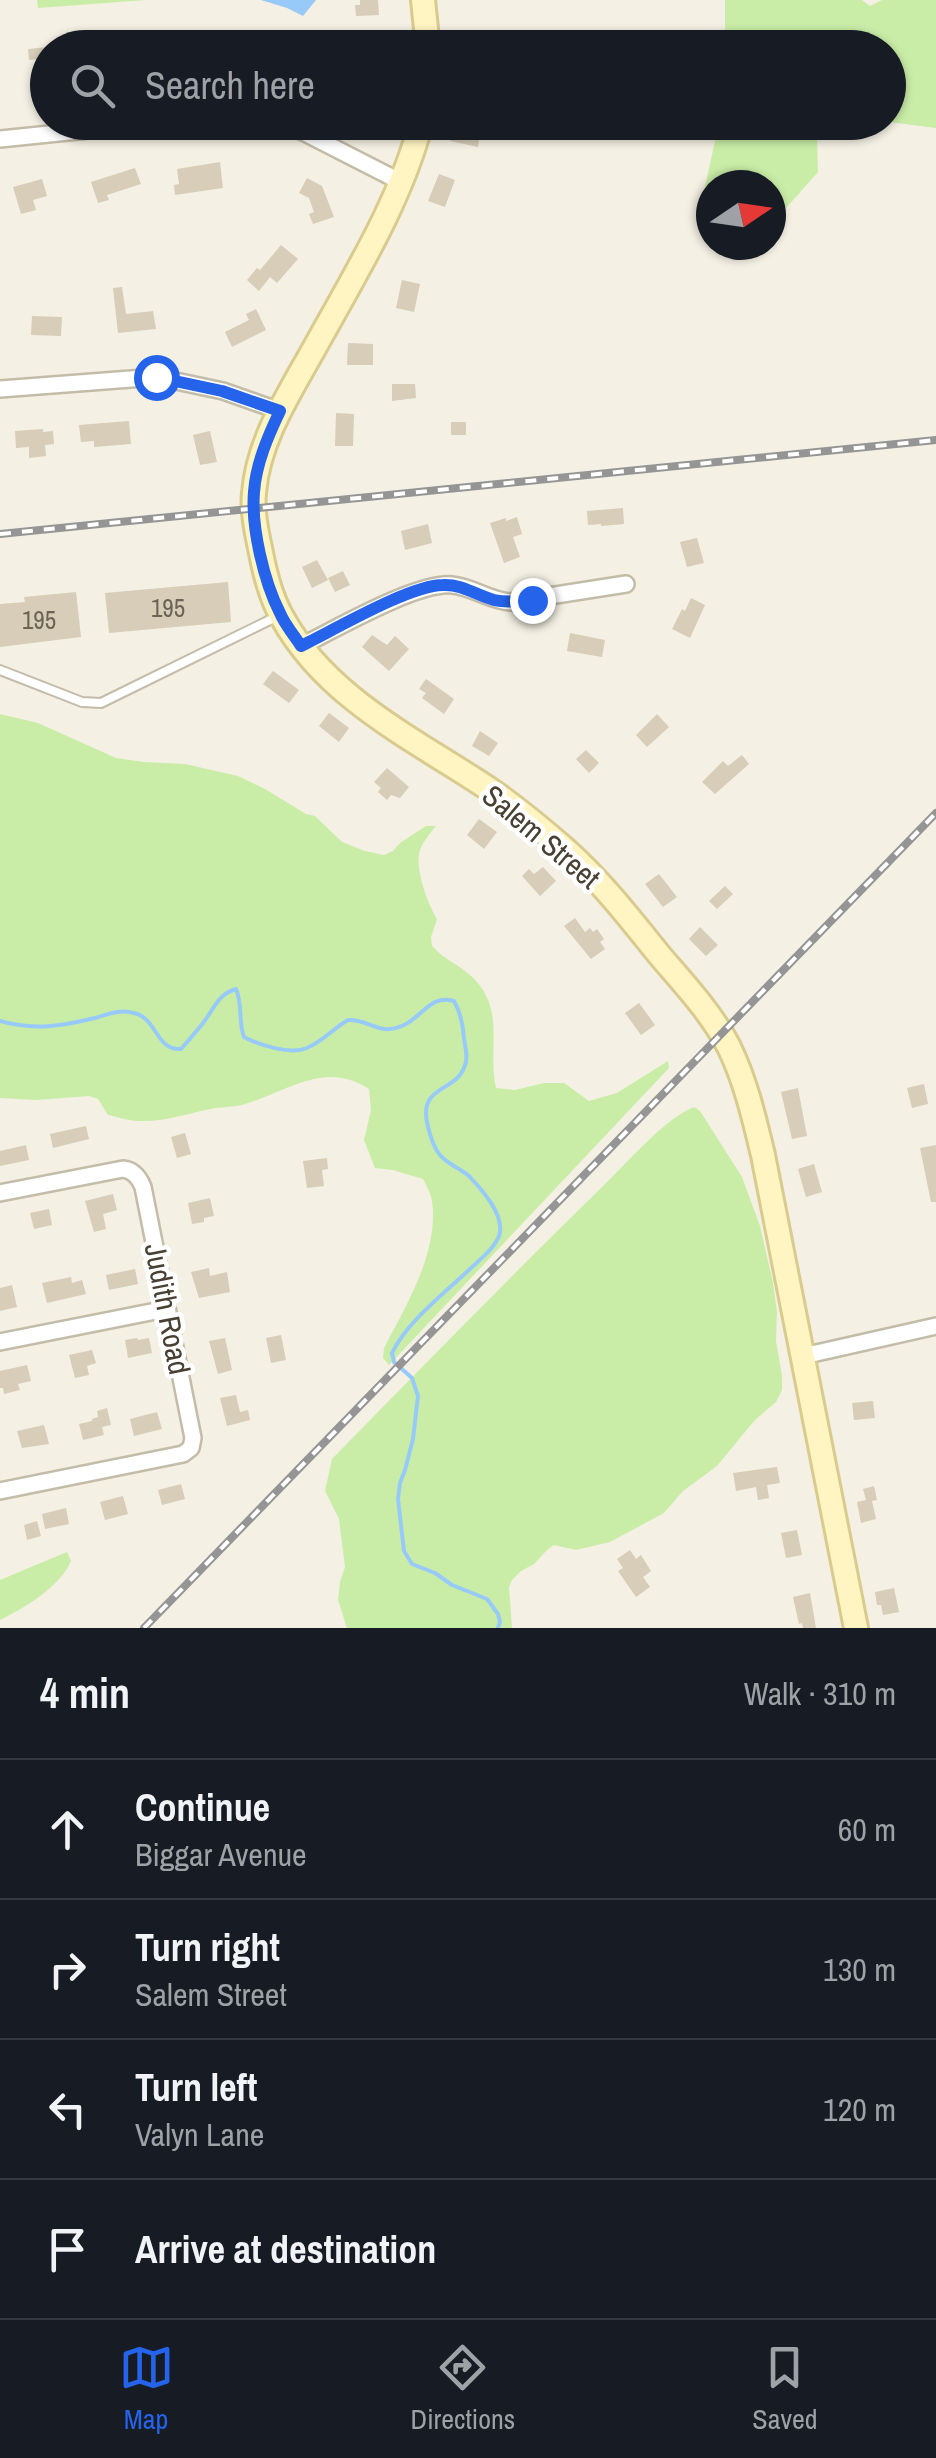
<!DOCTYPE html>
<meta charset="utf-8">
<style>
body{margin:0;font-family:"Archivo Narrow",sans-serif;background:#20242c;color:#f1f3f6}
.compass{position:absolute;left:696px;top:170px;width:90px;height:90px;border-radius:50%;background:#171b24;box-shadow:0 2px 8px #0004;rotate:77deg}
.stop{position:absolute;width:30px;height:30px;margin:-22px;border:8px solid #2563eb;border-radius:50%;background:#fff}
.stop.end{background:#2563eb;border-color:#fff;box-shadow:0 2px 10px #0008}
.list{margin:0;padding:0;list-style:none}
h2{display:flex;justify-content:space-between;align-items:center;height:130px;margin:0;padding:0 40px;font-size:42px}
h2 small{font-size:32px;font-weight:400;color:#9ea1a6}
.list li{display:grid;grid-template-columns:65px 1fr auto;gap:30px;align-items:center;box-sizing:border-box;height:140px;padding:0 40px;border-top:2px solid #363941}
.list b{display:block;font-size:38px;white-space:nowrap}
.list p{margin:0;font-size:32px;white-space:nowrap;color:#9ea1a6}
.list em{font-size:32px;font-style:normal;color:#9ea1a6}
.icon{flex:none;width:55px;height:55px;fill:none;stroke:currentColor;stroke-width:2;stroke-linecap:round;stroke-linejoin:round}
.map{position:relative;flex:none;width:936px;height:1628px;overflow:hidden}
.search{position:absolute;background:#171b24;box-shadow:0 2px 8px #0004;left:30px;right:30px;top:30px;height:110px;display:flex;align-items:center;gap:25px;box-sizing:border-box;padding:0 35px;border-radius:55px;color:#9ea1a6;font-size:38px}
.sheet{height:690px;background:#171b24}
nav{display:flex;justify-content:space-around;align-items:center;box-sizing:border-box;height:140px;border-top:2px solid #363941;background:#171b24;font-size:28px;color:#9ea1a6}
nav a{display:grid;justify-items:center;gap:5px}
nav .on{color:#2563eb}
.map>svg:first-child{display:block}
.green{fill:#c9eda7}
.water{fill:#98caf9}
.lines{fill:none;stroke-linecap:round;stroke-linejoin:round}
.stream{stroke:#98caf9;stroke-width:4}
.building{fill:#d7cdb8}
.lane-casing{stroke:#c3bca8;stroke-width:12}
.street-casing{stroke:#c3bca8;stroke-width:20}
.secondary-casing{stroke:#d9cb8e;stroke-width:28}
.lane{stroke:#fff;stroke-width:8}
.street{stroke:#fff;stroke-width:15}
.secondary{stroke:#fff5c3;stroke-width:22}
.rail-casing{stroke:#959595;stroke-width:8}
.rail{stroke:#fff;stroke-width:4;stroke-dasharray:11;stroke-linecap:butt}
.route{stroke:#2563eb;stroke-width:12}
.labels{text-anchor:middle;stroke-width:9;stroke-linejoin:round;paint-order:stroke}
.number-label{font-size:25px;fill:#6b6354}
.street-label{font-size:30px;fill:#474033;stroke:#fff}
</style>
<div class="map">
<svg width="936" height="1628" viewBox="0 0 936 1628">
<rect width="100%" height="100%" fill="#f4f0e4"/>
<g class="green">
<path d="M 37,0 L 146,0 L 38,8 Z"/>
<path d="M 725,0 L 862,0 L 870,6 L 882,0 L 936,0 L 936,128 L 889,122 L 888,48 L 725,47 Z"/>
<path d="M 719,123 L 812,123 L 817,138 L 818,172 L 786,208 L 771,196 L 771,185 L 711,185 L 711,191 L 704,191 Z"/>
<path d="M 0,714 L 38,723 L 116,758 L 144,762 L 185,764 L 238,776 L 265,789 L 306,814 L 315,816 L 342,842 L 365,851 L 384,855 L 393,851 L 400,843 L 426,826 L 436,826 C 430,834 420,844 419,855 C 416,872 428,904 437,919 L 431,937 L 432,946 C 445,960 458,964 470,975 C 507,1008 487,1047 496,1088 L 515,1090 L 544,1083 L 564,1083 L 589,1101 L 617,1093 L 668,1061 L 669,1068 L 389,1365 L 383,1358 L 384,1348 C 407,1304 439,1252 432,1201 C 431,1193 426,1185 423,1179 L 393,1170 L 375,1168 L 364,1140 L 371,1110 L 369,1089 C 325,1060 289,1091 245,1104 C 236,1107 225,1107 215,1108 C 189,1113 165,1122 139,1121 C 129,1121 118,1117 108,1115 L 98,1099 L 89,1096 L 37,1100 L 0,1098 Z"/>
<path d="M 694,1107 L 700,1111 L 742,1177 L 760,1226 L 773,1283 L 777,1312 L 776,1341 L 782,1376 L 782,1390 L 776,1402 L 754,1421 L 717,1466 L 683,1491 L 664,1513 L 610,1542 L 576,1550 L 554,1545 L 548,1549 L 534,1564 L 521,1571 L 512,1580 L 509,1587 L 512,1628 L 347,1628 L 338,1600 L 340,1582 L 345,1567 L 339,1519 L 325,1491 L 332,1459 C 421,1368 511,1276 602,1187 C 625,1165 665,1118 694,1107 Z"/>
<path d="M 67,1552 L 71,1561 C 60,1587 24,1608 0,1620 L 0,1580 Z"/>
</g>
<path class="water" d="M 261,0 L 316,0 L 303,16 L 287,8 Z"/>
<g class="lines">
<path class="stream" d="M 0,1021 C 33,1031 62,1026 95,1018 C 109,1014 119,1009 134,1013 C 157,1018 156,1051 181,1049 C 189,1040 196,1032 203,1023 C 214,1009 218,994 236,989 C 243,1005 238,1021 244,1037 C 259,1045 290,1055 307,1048 C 322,1042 334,1028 348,1020 C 371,1019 378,1037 404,1025 C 423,1016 431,994 454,1001 C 461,1013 463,1025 464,1038 C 465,1048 469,1058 464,1068 C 454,1093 417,1085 428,1127 C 430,1135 434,1148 440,1155 C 448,1165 461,1168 470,1177 C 482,1190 506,1216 499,1236 C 494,1249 479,1260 469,1270 C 443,1294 407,1322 392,1353 L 394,1362 L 412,1378 L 418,1396 L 413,1439 L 405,1470 L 400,1483 L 398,1499 L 404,1551 L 412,1564 L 435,1573 L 452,1585 L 487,1599 L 498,1614 L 500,1622 L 498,1628"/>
</g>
<g class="building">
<path d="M 360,0 L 378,0 L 379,15 L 356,16 L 355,5 L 360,5 Z"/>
<path d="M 48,47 L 48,58 L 29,60 L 28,49 Z"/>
<path d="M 454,126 L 480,132 L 478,147 L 450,141 Z"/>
<path d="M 220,162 L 223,188 L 175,195 L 174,185 L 179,184 L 177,169 Z"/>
<path d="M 135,168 L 141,184 L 107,195 L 109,200 L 98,203 L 91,182 Z"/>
<path d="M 439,174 L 455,180 L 445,207 L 428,201 Z"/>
<path d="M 307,178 L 322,186 L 334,217 L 313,224 L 309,214 L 314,212 L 309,198 L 299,193 Z"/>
<path d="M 42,179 L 47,196 L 33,200 L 36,210 L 21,214 L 13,187 Z"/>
<path d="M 281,245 L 298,259 L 277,283 L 270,277 L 259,291 L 247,280 L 257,268 L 260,270 Z"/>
<path d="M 402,280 L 420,284 L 414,312 L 396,308 Z"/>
<path d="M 122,287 L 126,314 L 153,311 L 156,329 L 118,333 L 113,288 Z"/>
<path d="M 256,309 L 266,330 L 232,347 L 225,332 L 249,320 L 246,314 Z"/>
<path d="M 32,316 L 62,317 L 61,336 L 31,335 Z"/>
<path d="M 348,343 L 373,344 L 373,365 L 347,365 Z"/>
<path d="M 392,384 L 415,384 L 416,398 L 392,401 Z"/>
<path d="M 336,413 L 354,414 L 353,446 L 335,446 Z"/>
<path d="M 129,421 L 131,444 L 94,447 L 94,441 L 81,442 L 79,425 Z"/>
<rect x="451" y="422" width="15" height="13"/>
<path d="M 43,429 L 43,432 L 53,431 L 54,444 L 45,445 L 46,456 L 29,458 L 29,447 L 16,448 L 15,431 Z"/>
<path d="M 210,431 L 217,462 L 200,465 L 193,435 Z"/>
<path d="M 623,508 L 624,524 L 601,526 L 601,524 L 588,525 L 587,511 Z"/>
<path d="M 517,517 L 522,534 L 513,537 L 520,557 L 504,563 L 490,523 L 506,518 L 506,521 Z"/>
<path d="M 428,524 L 432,543 L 405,550 L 401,531 Z"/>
<path d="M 697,538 L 704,563 L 687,567 L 680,542 Z"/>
<path d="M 317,560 L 328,580 L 312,588 L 302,567 Z"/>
<path d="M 343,571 L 350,585 L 335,592 L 328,578 Z"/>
<path d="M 228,582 L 231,622 L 109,633 L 105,593 Z"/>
<path d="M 76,592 L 81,637 L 0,647 L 0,604 L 25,602 L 24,597 Z"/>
<path d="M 691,598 L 705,605 L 690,638 L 672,629 L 682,609 L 685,611 Z"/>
<path d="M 570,633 L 605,640 L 602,657 L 567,651 Z"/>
<path d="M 372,635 L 387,645 L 395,636 L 409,649 L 389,671 L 362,647 Z"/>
<path d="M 273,671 L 299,690 L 289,703 L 263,684 Z"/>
<path d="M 426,679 L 454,699 L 444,714 L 422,698 L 426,693 L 419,689 Z"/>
<path d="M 329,713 L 349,728 L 339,742 L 319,726 Z"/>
<path d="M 657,714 L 669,727 L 647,747 L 636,735 Z"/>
<path d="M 480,731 L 498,743 L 489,756 L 472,746 Z"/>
<path d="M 586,750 L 599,763 L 589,773 L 576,759 Z"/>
<path d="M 742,755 L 749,764 L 715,794 L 702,782 L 723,761 L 728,766 Z"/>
<path d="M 387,768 L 409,787 L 400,798 L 391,795 L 387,800 L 378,792 L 381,788 L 374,782 Z"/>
<path d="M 479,819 L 497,832 L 484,849 L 467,835 Z"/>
<path d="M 543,867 L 556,881 L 540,896 L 522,876 L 529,869 L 534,874 Z"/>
<path d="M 659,874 L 677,897 L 663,907 L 645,884 Z"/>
<path d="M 725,886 L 733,894 L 717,909 L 709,901 Z"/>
<path d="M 575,918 L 585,932 L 590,928 L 593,932 L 597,929 L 604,939 L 600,942 L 605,949 L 591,959 L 564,926 Z"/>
<path d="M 700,927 L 718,945 L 706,956 L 689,939 Z"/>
<path d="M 639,1003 L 655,1025 L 641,1035 L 625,1013 Z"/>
<path d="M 924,1084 L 928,1104 L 912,1108 L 907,1088 Z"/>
<path d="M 798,1088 L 807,1136 L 792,1139 L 781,1092 Z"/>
<path d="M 86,1126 L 89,1139 L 53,1148 L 50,1134 Z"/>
<path d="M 185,1133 L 191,1154 L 177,1158 L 171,1137 Z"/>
<path d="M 26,1145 L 29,1160 L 0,1166 L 0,1151 Z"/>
<path d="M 936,1145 L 936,1202 L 931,1202 L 920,1148 Z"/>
<path d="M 327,1158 L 328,1169 L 322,1170 L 324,1186 L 307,1188 L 303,1161 Z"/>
<path d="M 814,1164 L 822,1192 L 806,1197 L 798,1169 Z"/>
<path d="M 113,1194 L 117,1210 L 103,1214 L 106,1229 L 94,1232 L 85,1201 Z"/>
<path d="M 210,1198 L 214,1216 L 204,1218 L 204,1222 L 192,1224 L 188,1203 Z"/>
<path d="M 49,1209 L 52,1225 L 34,1229 L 30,1213 Z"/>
<path d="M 209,1268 L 210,1276 L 227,1272 L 230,1292 L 199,1298 L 191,1272 Z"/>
<path d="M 135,1269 L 138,1284 L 109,1290 L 106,1275 Z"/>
<path d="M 71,1277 L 72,1283 L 82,1280 L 86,1294 L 47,1303 L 42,1283 Z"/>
<path d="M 12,1285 L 17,1307 L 0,1311 L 0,1288 Z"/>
<path d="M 281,1335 L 286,1360 L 271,1363 L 266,1338 Z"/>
<path d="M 137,1338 L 138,1340 L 149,1338 L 152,1353 L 128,1358 L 125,1340 Z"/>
<path d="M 225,1338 L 232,1370 L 218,1374 L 209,1341 Z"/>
<path d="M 92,1350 L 96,1363 L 87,1366 L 89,1375 L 75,1378 L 69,1355 Z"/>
<path d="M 27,1365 L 31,1381 L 18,1384 L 20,1390 L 4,1394 L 3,1388 L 0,1388 L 0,1371 Z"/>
<path d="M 236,1395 L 240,1412 L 248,1410 L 250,1420 L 227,1426 L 220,1398 Z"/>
<path d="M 873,1401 L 875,1418 L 854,1420 L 852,1403 Z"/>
<path d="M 107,1408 L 111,1425 L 102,1427 L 104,1435 L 83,1440 L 79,1424 L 92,1421 L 92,1419 L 98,1417 L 97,1411 Z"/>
<path d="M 157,1412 L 162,1429 L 134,1436 L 130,1419 Z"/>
<path d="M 44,1425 L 49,1444 L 22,1448 L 17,1431 Z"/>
<path d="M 777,1467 L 780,1483 L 767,1485 L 769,1498 L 758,1500 L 756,1487 L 736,1491 L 733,1473 Z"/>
<path d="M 181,1484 L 185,1499 L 162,1505 L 158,1490 Z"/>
<path d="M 874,1486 L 877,1500 L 872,1501 L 876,1519 L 861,1523 L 857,1502 L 866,1500 L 863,1489 Z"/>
<path d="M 123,1496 L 128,1514 L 105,1520 L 100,1502 Z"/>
<path d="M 66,1508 L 69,1524 L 45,1529 L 42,1514 Z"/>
<path d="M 37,1521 L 41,1536 L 27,1540 L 24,1525 Z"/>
<path d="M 797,1530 L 802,1555 L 786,1558 L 781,1533 Z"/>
<path d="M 630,1550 L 636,1559 L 641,1555 L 651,1571 L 643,1577 L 650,1587 L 636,1597 L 618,1571 L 623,1568 L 617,1559 Z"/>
<path d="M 894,1588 L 899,1612 L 883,1615 L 881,1605 L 877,1605 L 875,1592 Z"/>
<path d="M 810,1593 L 816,1628 L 803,1628 L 802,1623 L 799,1624 L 793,1597 Z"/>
</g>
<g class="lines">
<defs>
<path id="lane" d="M 0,670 L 82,702 L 101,703 L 276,617"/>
<g id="street">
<path d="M 281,122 L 307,134 L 401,182"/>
<path d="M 0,139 L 166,122"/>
<path d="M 0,389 L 157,377 L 223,391 L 280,411"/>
<path d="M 301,646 C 336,629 416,582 452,585 C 473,587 490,601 511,602 L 626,584"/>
<path d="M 0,1193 L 123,1169 C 133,1170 139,1177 143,1187 L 193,1438 L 191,1448 L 183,1454 L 0,1491"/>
<path d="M 0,1342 L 166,1309"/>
<path d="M 803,1356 L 936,1326"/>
</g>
<g id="secondary">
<path d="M 423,0 L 428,48"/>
<path d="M 421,122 C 402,199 353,278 315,347 C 290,392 258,440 254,493 C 252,512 257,534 261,553 C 265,574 271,598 282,617 C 327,700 420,742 495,793 C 520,811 543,830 566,850 C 601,881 631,920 661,957 C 685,985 712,1014 729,1047 C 746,1082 754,1118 763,1155 L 856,1628"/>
</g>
</defs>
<use href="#lane" class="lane-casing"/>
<use href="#street" class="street-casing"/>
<use href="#secondary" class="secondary-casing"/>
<use href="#lane" class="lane"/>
<use href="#street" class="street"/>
<use href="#secondary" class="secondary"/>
<defs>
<g id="rail">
<path d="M 0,534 L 936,440"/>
<path d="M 144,1628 L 936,813"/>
</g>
</defs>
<use href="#rail" class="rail-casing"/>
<use href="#rail" class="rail"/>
</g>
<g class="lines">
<path class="route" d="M 156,377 L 222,391 L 280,411 C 268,436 256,464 254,492 C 251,527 264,582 280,613 C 285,625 294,635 301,646 C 334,630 410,585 443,585 C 462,584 476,595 494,600 C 507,603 520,601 532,600"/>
</g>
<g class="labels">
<g class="number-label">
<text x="168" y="617">195</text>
<text x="39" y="629">195</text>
</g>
<g class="street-label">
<text transform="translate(541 837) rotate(40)" y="10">Salem Street</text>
<text transform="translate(167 1309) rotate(79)" y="10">Judith Road</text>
</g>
</g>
</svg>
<svg class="compass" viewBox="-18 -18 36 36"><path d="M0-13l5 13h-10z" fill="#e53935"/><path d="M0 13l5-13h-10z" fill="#9ea1a6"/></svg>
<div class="stop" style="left:156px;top:377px"></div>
<div class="stop end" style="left:532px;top:600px"></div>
<div class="search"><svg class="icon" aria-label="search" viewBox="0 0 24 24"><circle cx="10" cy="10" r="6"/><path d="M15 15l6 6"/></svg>Search here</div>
</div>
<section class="sheet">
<h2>4 min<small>Walk · 310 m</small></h2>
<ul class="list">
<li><svg class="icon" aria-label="ahead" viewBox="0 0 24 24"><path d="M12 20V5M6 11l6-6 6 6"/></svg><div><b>Continue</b><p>Biggar Avenue</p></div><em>60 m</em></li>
<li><svg class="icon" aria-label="right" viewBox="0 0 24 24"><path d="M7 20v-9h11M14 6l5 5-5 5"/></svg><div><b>Turn right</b><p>Salem Street</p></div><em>130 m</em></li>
<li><svg class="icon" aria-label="left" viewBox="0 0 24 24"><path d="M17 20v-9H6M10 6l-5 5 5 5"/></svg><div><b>Turn left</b><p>Valyn Lane</p></div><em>120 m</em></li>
<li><svg class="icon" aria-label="arrive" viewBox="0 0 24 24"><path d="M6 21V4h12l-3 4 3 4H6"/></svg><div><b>Arrive at destination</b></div></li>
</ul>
</section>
<nav>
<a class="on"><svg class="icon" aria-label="map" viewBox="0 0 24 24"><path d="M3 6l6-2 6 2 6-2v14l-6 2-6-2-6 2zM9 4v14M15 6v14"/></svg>Map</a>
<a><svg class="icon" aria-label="directions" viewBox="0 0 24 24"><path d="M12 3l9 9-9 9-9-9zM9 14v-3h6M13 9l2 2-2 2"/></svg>Directions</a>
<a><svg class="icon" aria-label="saved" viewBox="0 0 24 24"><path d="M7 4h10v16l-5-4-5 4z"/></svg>Saved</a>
</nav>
